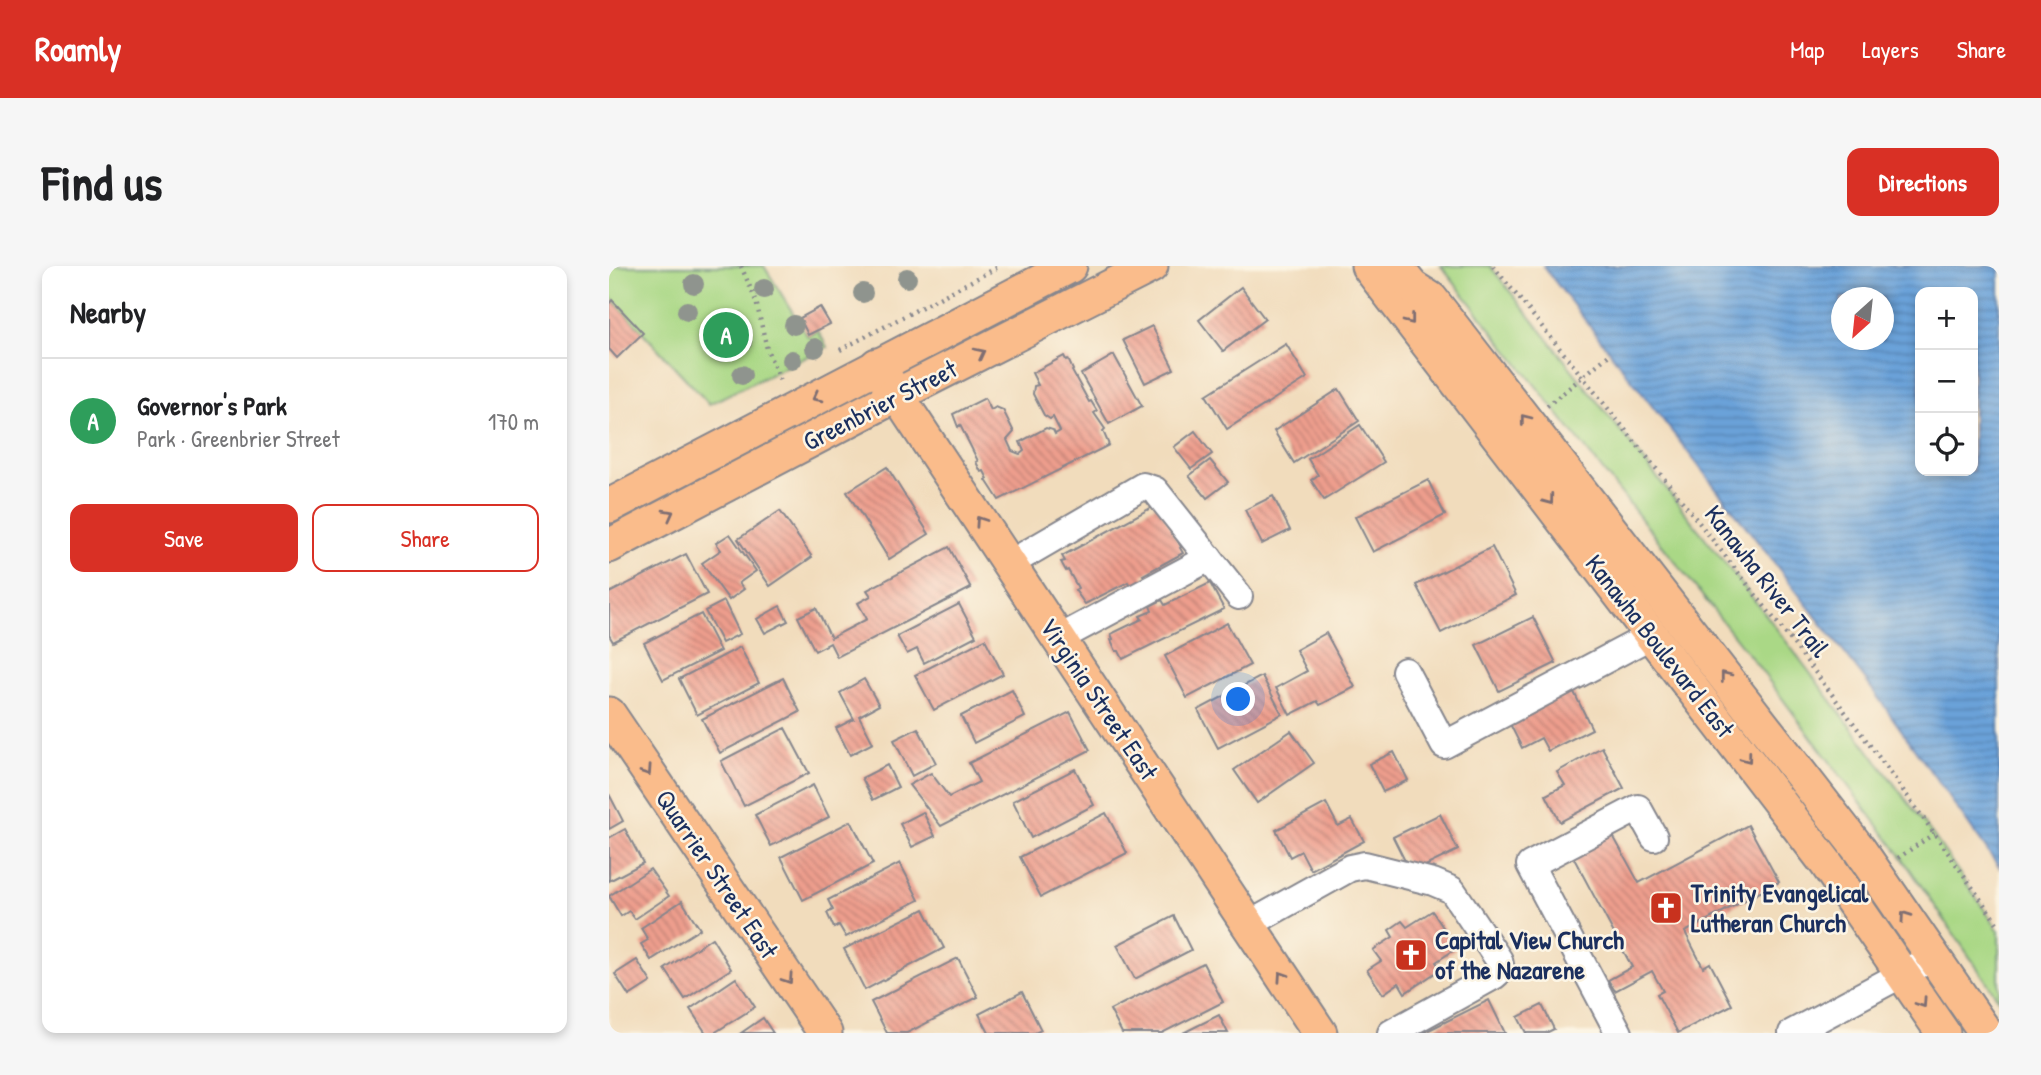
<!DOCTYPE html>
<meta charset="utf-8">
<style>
body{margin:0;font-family:"Patrick Hand",sans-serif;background:#f6f6f6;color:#202124}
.controls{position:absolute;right:21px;top:21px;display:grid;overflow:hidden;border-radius:14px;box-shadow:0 4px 10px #0003}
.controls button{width:63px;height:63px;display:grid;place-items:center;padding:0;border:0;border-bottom:2px solid #e0e0e0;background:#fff;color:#202124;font:35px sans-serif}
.compass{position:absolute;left:1222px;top:21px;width:63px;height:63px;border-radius:50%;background:#fff;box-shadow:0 4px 10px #0003;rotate:207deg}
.you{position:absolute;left:630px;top:434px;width:24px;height:24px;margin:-18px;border:5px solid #fff;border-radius:50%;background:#1a73e8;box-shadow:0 0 0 10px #1a73e833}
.badge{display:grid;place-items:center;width:46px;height:46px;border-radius:50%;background:#d93025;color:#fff;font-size:23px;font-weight:700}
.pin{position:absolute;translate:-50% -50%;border:4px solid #fff;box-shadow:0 2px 7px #0006}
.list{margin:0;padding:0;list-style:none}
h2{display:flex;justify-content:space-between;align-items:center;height:91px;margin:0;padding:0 28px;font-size:30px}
h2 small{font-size:23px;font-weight:400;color:#757577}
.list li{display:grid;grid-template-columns:46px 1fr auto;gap:21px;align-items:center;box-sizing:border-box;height:126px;padding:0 28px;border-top:2px solid #e0e0e0}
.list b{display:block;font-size:26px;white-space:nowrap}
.list p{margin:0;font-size:23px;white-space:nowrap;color:#757577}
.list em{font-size:23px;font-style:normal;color:#757577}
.actions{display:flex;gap:14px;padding:21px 28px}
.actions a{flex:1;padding:16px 0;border:2px solid #d93025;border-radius:14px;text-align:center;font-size:24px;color:#d93025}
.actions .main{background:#d93025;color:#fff}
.icon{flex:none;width:38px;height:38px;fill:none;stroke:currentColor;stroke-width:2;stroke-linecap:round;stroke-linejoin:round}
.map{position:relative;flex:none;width:1390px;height:767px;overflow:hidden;border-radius:14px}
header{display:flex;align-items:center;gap:42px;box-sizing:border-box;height:98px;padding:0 35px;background:#d93025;color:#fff}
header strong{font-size:33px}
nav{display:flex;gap:38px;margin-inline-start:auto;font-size:24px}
.intro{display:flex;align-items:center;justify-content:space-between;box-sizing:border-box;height:168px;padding:0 42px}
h1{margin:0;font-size:49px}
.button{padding:18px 32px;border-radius:14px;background:#d93025;color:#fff;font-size:24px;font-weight:700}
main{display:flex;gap:42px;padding:0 42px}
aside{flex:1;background:#fff;border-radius:14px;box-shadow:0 4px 10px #0003}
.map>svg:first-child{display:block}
.green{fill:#aad886;stroke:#628472;stroke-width:2}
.water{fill:url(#water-rules);stroke:#43689c;stroke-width:2;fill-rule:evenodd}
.building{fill:url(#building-back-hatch)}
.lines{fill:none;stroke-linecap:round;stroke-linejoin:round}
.minor-casing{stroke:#86868d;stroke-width:30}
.major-casing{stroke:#86868d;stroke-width:37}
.path{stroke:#86868d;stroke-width:4.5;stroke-dasharray:2 5;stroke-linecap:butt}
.minor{stroke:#fff;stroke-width:26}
.major{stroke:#fabc8b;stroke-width:33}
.tree{fill:#8f948e}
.oneway{stroke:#7f6e72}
.labels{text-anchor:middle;stroke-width:5;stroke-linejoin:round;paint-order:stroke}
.street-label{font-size:26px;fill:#1b2f5e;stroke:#fcf5e5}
.poi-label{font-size:26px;font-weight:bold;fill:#1b2f5e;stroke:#fcf5e5;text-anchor:start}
</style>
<header>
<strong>Roamly</strong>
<nav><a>Map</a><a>Layers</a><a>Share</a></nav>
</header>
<div class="intro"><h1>Find us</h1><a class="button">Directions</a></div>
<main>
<aside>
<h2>Nearby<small></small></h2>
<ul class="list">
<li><span class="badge" style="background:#2e9e5b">A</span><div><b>Governor's Park</b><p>Park · Greenbrier Street</p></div><em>170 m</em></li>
</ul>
<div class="actions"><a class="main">Save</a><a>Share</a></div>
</aside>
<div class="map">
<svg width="1390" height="767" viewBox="0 0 1390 767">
<defs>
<pattern id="water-rules" width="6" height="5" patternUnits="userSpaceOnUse" patternTransform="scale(1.75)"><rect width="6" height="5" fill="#6ba2d9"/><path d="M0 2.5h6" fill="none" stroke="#5784b3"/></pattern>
<pattern id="building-back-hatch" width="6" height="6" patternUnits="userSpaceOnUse" patternTransform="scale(1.75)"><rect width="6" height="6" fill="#ee9e8d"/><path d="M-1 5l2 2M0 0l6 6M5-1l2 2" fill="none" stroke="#c08176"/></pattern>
</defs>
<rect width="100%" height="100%" fill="#fcf5e5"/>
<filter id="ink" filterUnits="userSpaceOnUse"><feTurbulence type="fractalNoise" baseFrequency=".0143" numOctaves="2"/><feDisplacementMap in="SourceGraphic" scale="14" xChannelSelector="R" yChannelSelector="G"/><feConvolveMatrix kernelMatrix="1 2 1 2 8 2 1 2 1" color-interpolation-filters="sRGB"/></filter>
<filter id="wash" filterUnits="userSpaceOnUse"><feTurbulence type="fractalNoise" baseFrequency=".00686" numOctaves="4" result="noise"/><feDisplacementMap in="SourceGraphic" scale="28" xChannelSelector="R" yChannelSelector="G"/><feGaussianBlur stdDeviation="1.57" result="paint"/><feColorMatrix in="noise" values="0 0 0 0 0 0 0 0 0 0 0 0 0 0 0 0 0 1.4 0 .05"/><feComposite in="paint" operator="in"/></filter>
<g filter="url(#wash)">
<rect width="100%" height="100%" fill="#f1dcbc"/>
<g class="green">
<path d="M 0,0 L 155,0 L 199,71 L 209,65 L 218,81 L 100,138 L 0,30 Z"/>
<path d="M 832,0 L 881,0 L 1161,354 L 1324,569 L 1390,665 L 1390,734 L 1292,590 L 1148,399 Z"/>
</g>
<path class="water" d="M 934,0 L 1390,0 L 1390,601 L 1258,416 ZM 1311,26 L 1364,26 L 1364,205 L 1311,205 ZM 1232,32 L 1274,32 L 1274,74 L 1232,74 Z"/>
<g id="blocks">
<g class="building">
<path d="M 632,21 L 656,53 L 614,85 L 590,54 Z"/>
<path d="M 3,34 L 34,67 L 8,92 L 0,83 L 0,38 Z"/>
<path d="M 211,41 L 221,58 L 199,69 L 191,52 Z"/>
<path d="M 543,60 L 565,103 L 536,117 L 514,74 Z"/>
<path d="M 677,78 L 698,112 L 618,163 L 597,129 Z"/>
<path d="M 505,89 L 533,140 L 500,158 L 472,108 Z"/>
<path d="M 455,90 L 457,94 L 459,93 L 464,104 L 463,105 L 480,136 L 482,135 L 488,145 L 485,147 L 496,163 L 494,165 L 500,179 L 390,234 L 377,214 L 379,213 L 375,205 L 372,206 L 367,196 L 369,195 L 351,159 L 349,161 L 344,148 L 376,132 L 382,144 L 387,141 L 394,144 L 405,166 L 398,174 L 403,185 L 411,188 L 415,185 L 411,176 L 437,162 L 444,164 L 446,168 L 451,165 L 444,151 L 441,153 L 435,149 L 424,128 L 425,120 L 429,119 L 423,107 Z"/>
<path d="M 730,123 L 750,155 L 685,197 L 665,165 Z"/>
<path d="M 751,159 L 775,196 L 715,234 L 702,214 L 709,209 L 699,193 Z"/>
<path d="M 586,165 L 603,188 L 582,203 L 565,181 Z"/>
<path d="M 601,194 L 619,216 L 598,232 L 580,210 Z"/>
<path d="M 278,201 L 320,268 L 280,293 L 238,226 Z"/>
<path d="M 819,214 L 836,249 L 764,286 L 746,251 Z"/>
<path d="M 664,230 L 681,264 L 653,278 L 636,244 Z"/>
<path d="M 549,238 L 572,281 L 571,282 L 574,287 L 534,309 L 537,315 L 523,322 L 519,316 L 476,338 L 466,324 L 469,322 L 459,304 L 457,305 L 452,296 L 456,295 L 453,290 Z"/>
<path d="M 171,245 L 203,291 L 161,320 L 129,273 Z"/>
<path d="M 121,268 L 147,305 L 130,317 L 135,323 L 120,334 L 93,297 L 112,284 L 107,277 Z"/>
<path d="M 340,281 L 362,322 L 228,391 L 221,377 L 206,385 L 189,351 L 207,342 L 222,372 L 258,353 L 249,337 L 262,330 L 258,324 Z"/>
<path d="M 883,281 L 907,329 L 832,367 L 807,319 Z"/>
<path d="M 77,288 L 98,328 L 4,376 L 0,369 L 0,327 Z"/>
<path d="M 601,317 L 615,343 L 514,393 L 510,385 L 507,385 L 502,374 L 504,373 L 502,368 L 533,353 L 531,350 L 543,345 L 541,340 L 553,334 L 556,339 Z"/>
<path d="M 115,335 L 131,368 L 113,377 L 96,345 Z"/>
<path d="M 350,338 L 367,370 L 315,397 L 308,383 L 298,388 L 288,370 Z"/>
<path d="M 171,340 L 179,355 L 156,367 L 148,353 Z"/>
<path d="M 92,348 L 111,385 L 54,414 L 35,377 Z"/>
<path d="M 924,351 L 947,397 L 890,425 L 867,379 Z"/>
<path d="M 618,357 L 641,399 L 578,432 L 556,390 Z"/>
<path d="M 717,367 L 746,421 L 711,439 L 708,435 L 681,449 L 667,422 L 698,405 L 687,384 Z"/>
<path d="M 376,373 L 394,408 L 325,444 L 306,409 Z"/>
<path d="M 131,381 L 150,417 L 88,449 L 70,413 Z"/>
<path d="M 653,410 L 673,448 L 609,482 L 589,444 Z"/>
<path d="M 174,412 L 191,446 L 111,487 L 93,453 Z"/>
<path d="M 255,413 L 270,439 L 250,450 L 264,477 L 241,489 L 227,462 L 245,453 L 231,427 Z"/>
<path d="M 962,420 L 983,463 L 939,485 L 932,472 L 913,482 L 898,452 Z"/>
<path d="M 403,424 L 416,451 L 365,477 L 352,450 Z"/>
<path d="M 461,446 L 481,484 L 332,560 L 300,519 L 322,507 L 340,531 L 370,516 L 360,497 Z"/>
<path d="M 176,462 L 200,507 L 135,540 L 112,495 Z"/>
<path d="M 309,462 L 327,497 L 303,510 L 285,474 Z"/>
<path d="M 682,465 L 705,497 L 648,537 L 625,504 Z"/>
<path d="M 993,481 L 1015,522 L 951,556 L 937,529 L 956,519 L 948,506 Z"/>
<path d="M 785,486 L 799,514 L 774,526 L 760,498 Z"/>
<path d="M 278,499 L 289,521 L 264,534 L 253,512 Z"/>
<path d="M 466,503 L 485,539 L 422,572 L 404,535 Z"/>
<path d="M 204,519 L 220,551 L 162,580 L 146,549 Z"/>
<path d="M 0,528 L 14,555 L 0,563 Z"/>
<path d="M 717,537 L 729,560 L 743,553 L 755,575 L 702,604 L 692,585 L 681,591 L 667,564 Z"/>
<path d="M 314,546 L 326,570 L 303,581 L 291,558 Z"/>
<path d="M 497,547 L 518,587 L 432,631 L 411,591 Z"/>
<path d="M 831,548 L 849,584 L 802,607 L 784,571 Z"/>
<path d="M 242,555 L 264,598 L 194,634 L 172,591 Z"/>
<path d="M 1139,559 L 1170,616 L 1076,666 L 1094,701 L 1101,697 L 1123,739 L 1069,767 L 1048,728 L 1054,725 L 1043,705 L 1006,725 L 999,714 L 1023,701 L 962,587 L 1002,566 L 1030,617 Z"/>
<path d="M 16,563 L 34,597 L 0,615 L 0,572 Z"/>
<path d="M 291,597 L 310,634 L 237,671 L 230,659 L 225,662 L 218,647 L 224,644 L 219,634 Z"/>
<path d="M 41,603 L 60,630 L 26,653 L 20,645 L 12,650 L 0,630 Z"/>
<path d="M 73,635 L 91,663 L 42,694 L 32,678 L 39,674 L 32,662 Z"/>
<path d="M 315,643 L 335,682 L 256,724 L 235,683 Z"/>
<path d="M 823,645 L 848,682 L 827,696 L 832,703 L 796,727 L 790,717 L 774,728 L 758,704 L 772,695 L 764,684 L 784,671 L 780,664 L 793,655 L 798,661 Z"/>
<path d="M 565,650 L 582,684 L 526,713 L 508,679 Z"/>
<path d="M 103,672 L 122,703 L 76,733 L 56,703 Z"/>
<path d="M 349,692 L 369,731 L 298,767 L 278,767 L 262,736 Z"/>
<path d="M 28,694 L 42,716 L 20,730 L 6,708 Z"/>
<path d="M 594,697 L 614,736 L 553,767 L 513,767 L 501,744 Z"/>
<path d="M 127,712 L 146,741 L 105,767 L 97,767 L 81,743 Z"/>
<path d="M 413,726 L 432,764 L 426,767 L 380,767 L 370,748 Z"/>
<path d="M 880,734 L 896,767 L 814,767 Z"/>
<path d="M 933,739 L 945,763 L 937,767 L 917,767 L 909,751 Z"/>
<path d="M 610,749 L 619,767 L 574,767 Z"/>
<path d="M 154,752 L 164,767 L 132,767 Z"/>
</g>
</g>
</g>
<g filter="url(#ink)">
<use href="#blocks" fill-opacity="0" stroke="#86868d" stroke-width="2"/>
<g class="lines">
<defs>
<g id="minor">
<path d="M 400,298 L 534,220 L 546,224 L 630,330"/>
<path d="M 449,373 L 600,292"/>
<path d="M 796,405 L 835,479 L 1043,369"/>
<path d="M 639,659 L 741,602 L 756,599 L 824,616 L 843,624 L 890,694 L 892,704 L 885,710 L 782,767"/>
<path d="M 1010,767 L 921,599 L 1029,542 L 1045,571"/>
<path d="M 1183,767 L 1325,691"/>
</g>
<g id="major">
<path d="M 759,0 L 1217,597 L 1334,767"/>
<path d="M 786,0 L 803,21 L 822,33 L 1250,583 L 1377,767"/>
<path d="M 268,99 L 711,767"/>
<path d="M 0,240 L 461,0"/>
<path d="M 0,280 L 288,129 L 542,0"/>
<path d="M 0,448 L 216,767"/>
</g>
</defs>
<use href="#minor" class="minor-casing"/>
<use href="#major" class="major-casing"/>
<g class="path">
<path d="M 132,0 L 147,35 L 158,83 L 172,118"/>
<path d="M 884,0 C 1058,215 1234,432 1390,660"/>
<path d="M 231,84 L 391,0"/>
<path d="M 938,140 L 1000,89"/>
<path d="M 1289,592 L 1326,567"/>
</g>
<use href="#minor" class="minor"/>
<use href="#major" class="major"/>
</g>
<g class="tree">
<circle cx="298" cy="12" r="10"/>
<circle cx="85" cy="18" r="10"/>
<circle cx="155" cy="23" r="10"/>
<circle cx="254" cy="27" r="10"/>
<circle cx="78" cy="45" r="10"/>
<circle cx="185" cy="59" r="10"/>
<circle cx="133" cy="76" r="10"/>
<circle cx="206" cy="82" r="10"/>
<circle cx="111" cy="86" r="10"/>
<circle cx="183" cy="94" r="10"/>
<circle cx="133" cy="109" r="10"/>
</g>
<defs><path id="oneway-chevron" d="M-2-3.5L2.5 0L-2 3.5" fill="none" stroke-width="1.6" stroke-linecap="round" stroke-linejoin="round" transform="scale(1.75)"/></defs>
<g class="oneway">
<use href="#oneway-chevron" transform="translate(801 54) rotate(52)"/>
<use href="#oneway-chevron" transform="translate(371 87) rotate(-27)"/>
<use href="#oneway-chevron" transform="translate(208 131) rotate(152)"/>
<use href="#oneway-chevron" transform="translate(916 153) rotate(-128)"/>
<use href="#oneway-chevron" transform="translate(940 234) rotate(53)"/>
<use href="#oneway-chevron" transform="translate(60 248) rotate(-28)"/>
<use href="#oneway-chevron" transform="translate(371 255) rotate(-124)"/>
<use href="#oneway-chevron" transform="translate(1116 410) rotate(-128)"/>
<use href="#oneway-chevron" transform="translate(1138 492) rotate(53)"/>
<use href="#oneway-chevron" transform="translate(38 505) rotate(56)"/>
<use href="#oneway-chevron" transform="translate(1296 650) rotate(-125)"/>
<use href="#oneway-chevron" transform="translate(673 710) rotate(-124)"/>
<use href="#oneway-chevron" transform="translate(179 713) rotate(56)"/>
<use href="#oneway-chevron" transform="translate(1313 737) rotate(56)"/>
</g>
</g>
<defs>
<symbol id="church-square" viewBox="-11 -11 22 22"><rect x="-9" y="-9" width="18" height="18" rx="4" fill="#c8321e" stroke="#fcf5e5"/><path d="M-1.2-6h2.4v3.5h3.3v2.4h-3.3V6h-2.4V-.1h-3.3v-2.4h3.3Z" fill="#fff"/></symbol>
</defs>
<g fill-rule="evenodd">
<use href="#church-square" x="1038" y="623" width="38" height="38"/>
<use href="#church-square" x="783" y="670" width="38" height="38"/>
</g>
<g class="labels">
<g class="street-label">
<text transform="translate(271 139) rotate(-27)" y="9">Greenbrier Street</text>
<text transform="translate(1158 315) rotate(52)" y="9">Kanawha River Trail</text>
<text transform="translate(1051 380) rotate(52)" y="9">Kanawha Boulevard East</text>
<text transform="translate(490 433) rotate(56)" y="9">Virginia Street East</text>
<text transform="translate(108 608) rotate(56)" y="9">Quarrier Street East</text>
</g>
<g class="poi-label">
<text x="1082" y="636">Trinity Evangelical<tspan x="1082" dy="30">Lutheran Church</tspan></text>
<text x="826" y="683">Capital View Church<tspan x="826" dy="30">of the Nazarene</tspan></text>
</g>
</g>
</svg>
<div class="controls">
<button>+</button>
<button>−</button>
<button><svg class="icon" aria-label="locate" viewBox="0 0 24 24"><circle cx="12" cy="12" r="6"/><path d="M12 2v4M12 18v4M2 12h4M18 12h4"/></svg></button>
</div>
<svg class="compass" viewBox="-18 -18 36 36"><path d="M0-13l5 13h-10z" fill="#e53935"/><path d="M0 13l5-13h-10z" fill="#757577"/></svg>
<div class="you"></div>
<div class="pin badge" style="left:117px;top:69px;background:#2e9e5b">A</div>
</div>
</main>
